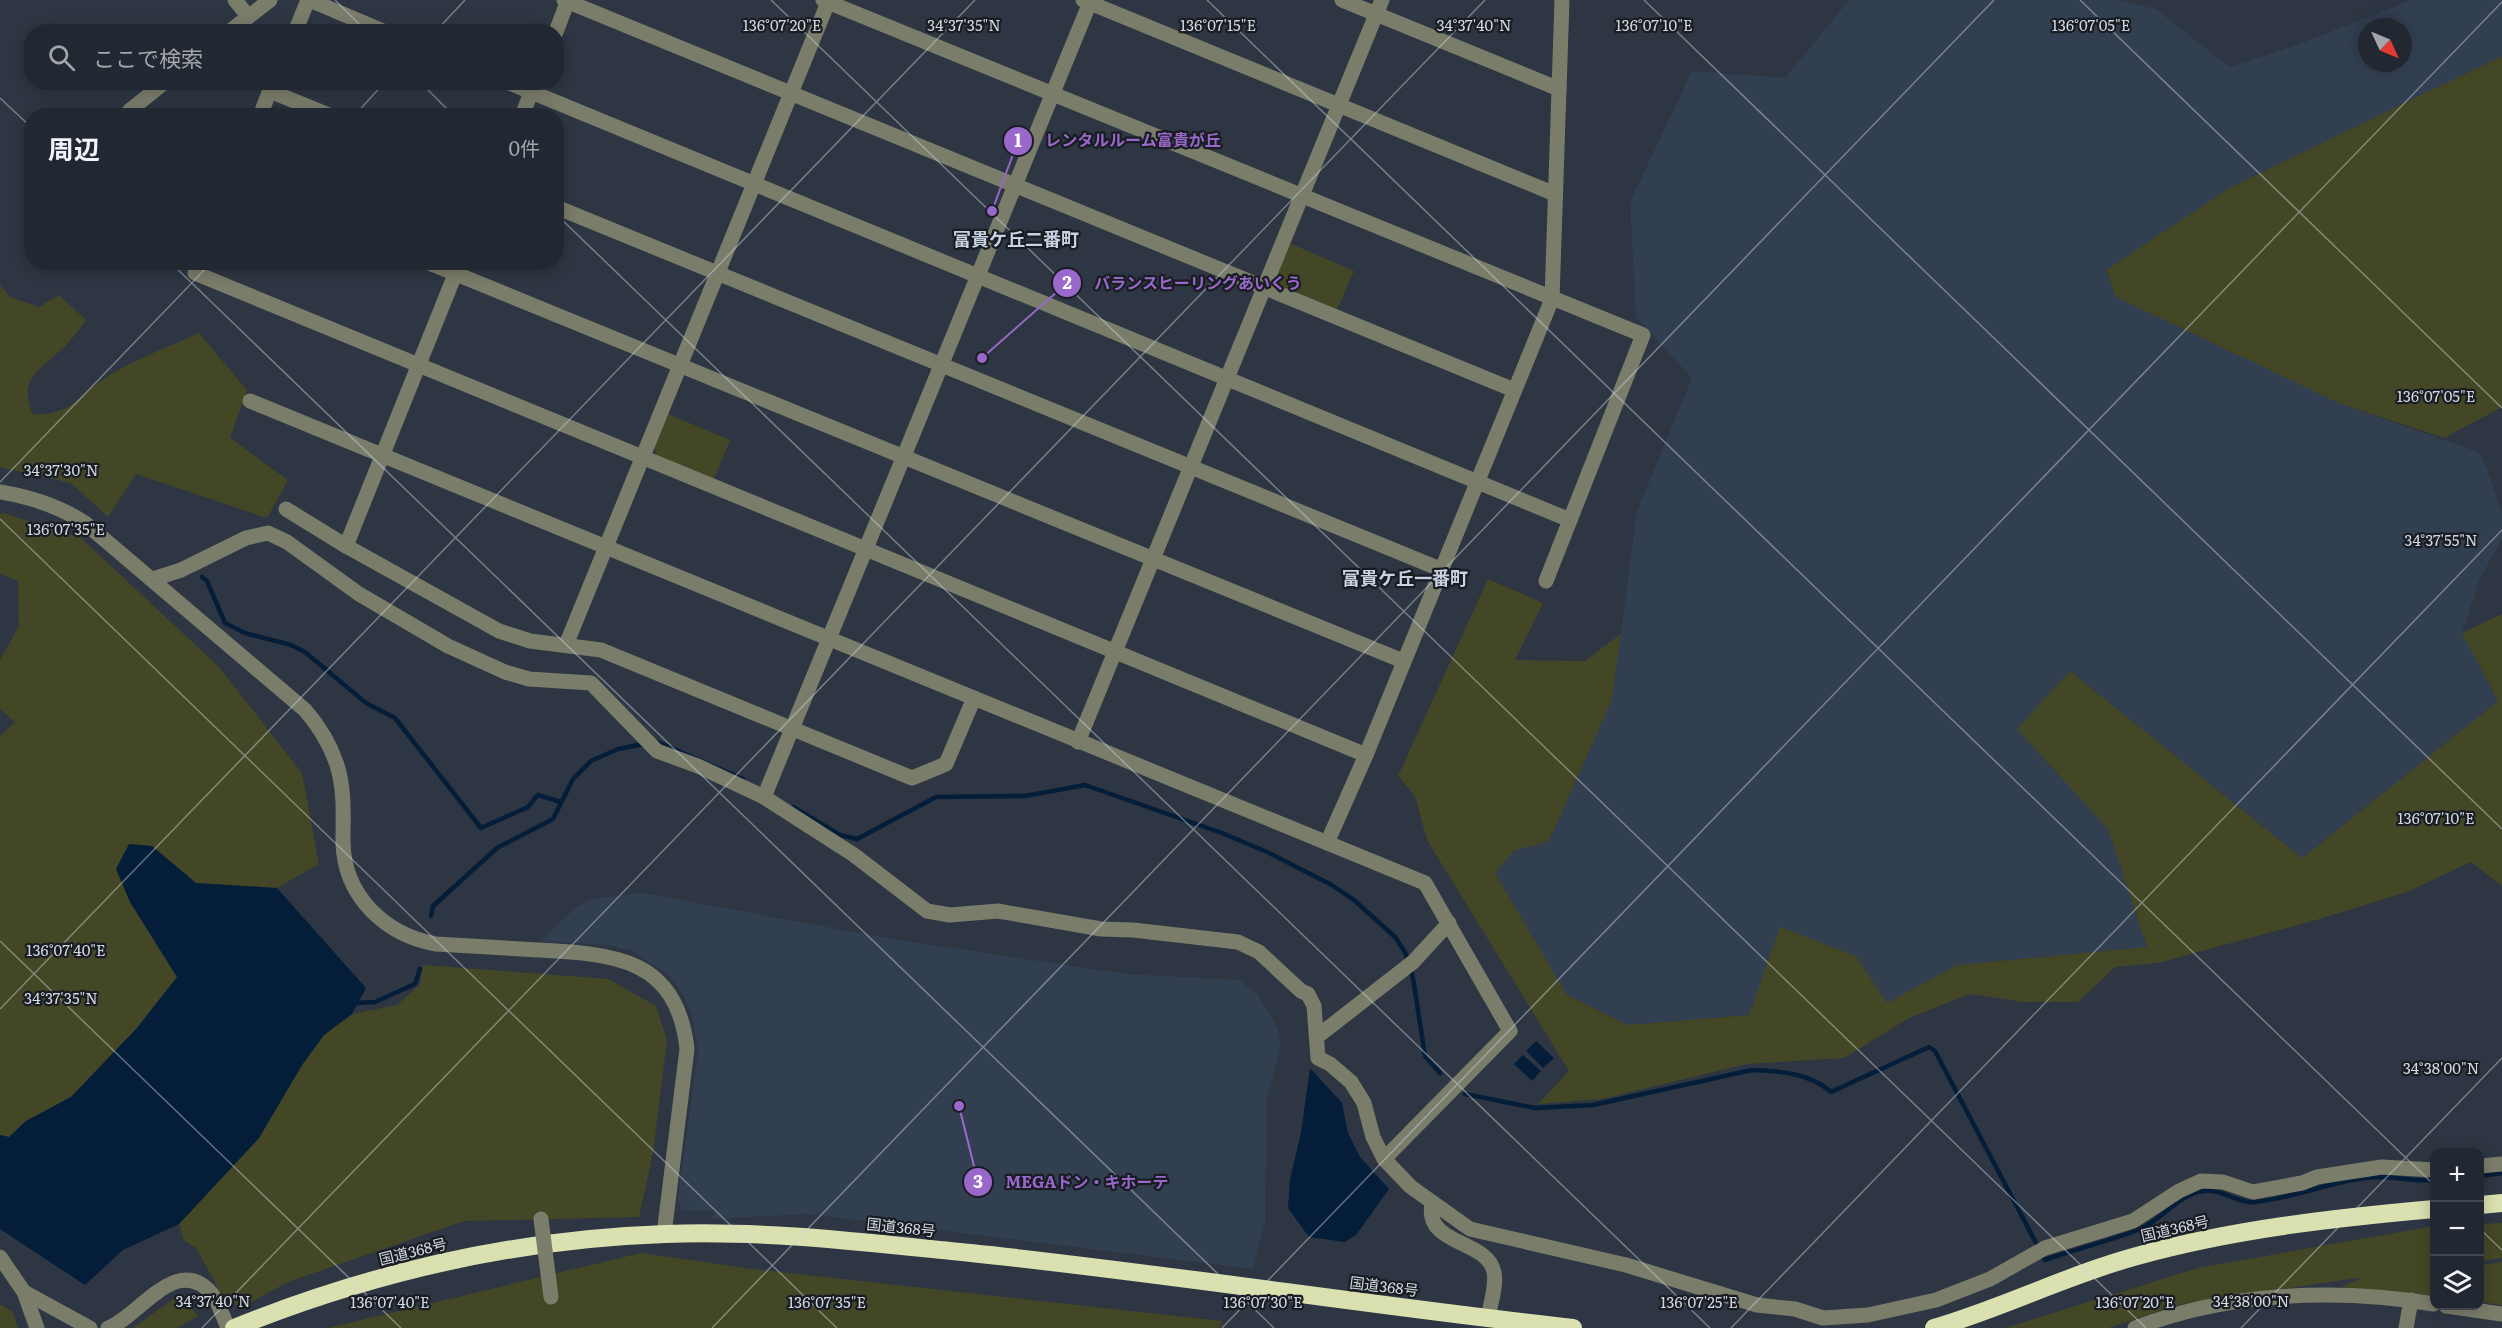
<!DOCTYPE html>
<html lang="ja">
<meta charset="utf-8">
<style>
body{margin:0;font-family:Literata,"Noto Sans JP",serif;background:#2a303a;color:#f1f3f6}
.controls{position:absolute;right:18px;bottom:18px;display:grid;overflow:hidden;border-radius:12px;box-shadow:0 3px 15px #0003}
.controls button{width:54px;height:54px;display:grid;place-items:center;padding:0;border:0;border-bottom:2px solid #3f444d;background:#222832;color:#f1f3f6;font:30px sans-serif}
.compass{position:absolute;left:2358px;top:18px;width:54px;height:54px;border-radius:50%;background:#222832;box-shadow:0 3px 15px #0003;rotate:134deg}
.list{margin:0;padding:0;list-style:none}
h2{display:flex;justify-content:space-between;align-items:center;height:78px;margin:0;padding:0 24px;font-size:26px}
h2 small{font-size:20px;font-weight:400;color:#a2a6ac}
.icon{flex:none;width:33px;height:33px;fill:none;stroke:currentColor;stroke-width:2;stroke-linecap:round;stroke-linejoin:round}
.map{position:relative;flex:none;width:2502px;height:1328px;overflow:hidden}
.search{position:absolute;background:#222832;box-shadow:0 3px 15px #0003;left:24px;top:24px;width:540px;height:66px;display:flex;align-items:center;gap:15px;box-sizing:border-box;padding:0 21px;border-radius:24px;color:#a2a6ac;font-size:22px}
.panel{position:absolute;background:#222832;box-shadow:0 3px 15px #0003;left:24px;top:108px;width:540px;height:162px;border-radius:24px}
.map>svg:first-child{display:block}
.built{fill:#323f50;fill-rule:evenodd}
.green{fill:#444726}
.water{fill:#041d39}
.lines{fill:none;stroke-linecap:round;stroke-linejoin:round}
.stream{stroke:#041d39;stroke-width:4.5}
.minor{stroke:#7a7d6a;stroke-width:15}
.highway{stroke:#dae0b0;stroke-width:18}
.minor-bridge{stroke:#7a7d6a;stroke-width:15}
.ticks{fill:none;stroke:#d1d7df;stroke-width:1.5;stroke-opacity:0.45}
.labels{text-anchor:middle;stroke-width:4.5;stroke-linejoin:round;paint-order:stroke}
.street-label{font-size:15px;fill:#d1d7df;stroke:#191d23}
.quarter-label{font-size:18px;font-weight:bold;fill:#c7d3e2;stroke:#191d23}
.ticks-label{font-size:15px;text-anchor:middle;fill:#d1d7df;stroke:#191d23;stroke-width:4.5;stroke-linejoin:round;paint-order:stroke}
.leader{fill:none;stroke:#9968ca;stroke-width:2}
.callout-dot{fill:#9968ca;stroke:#191d23;stroke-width:2}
.mark-label{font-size:18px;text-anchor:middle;font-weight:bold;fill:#fff}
.callout-label{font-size:16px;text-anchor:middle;font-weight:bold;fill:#9968ca;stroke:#191d23;stroke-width:4.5;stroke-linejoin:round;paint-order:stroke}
</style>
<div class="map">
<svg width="2502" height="1328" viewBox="0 0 2502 1328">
<rect width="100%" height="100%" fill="#2d3642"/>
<g class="built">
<path d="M 1849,0 L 2118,0 L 2156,9 L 2229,67 L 2294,46 L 2411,0 L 2502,0 L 2502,56 L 2231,187 L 2106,271 L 2116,297 L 2341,404 L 2481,453 L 2502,512 L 2502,538 L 2479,581 L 2462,633 L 2498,701 L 2302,858 L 2070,671 L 2018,729 L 2108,829 L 2147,947 L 1958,965 L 1887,1003 L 1856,956 L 1749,1015 L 1628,1025 L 1567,995 L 1495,873 L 1514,851 L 1549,841 L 1612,700 L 1637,511 L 1692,378 L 1636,317 L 1630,202 L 1692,71 L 1785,78 ZM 2367,27 L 2403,27 L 2403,63 L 2367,63 Z"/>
<path d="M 643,893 L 892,939 L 1086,968 L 1128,974 L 1239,980 L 1257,993 L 1278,1029 L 1281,1046 L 1267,1097 L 1265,1222 L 1253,1269 L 807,1214 L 713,1219 L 714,1210 L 681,1210 L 678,1198 L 698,1051 L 692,1016 L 681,990 L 666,973 L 632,951 L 608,945 L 541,941 L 575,908 L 592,899 Z"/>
</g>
<g class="green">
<path d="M 2502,56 L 2502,407 L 2444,438 L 2341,404 L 2116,297 L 2106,270 L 2231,187 Z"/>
<path d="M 1289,243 L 1354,271 L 1337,310 L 1279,287 L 1274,277 Z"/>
<path d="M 0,285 L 10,297 L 39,307 L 59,295 L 86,320 C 80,328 75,336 68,343 C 46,367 15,376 33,415 C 76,412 71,401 102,380 C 126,363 171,346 199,333 L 247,390 L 230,438 L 288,480 L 267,518 L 136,474 L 108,517 L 71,483 L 0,467 Z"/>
<path d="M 668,414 L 730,440 L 713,481 L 658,458 L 654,447 Z"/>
<path d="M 4,513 L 81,538 L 219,667 L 302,773 L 319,864 L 277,888 L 196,883 L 152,846 L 130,902 L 177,977 L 137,1028 L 71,1097 L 26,1121 L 9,1137 L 0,1135 L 0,736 L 15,722 L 0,709 L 0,660 L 19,626 L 18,581 L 0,574 L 0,514 Z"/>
<path d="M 1488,579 L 1543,603 L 1515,660 L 1585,661 L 1621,634 L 1612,700 L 1549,841 L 1514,851 L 1495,873 L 1567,995 L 1628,1025 L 1749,1015 L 1780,927 L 1856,956 L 1887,1003 L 1957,965 L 2147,947 L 2108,829 L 2017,729 L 2070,671 L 2302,858 L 2498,701 L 2462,633 L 2502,614 L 2502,886 L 2471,862 L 2407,892 L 2316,920 L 2158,963 L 2115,967 L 2078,1002 L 2024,1002 L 1970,994 L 1909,1018 L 1844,1058 L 1747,1064 L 1602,1099 L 1538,1104 L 1569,1071 L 1427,840 L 1415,796 L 1398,776 Z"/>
<path d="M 423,965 L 608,979 L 656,1006 L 667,1040 L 653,1153 L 639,1217 L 464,1221 L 288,1282 L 240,1308 L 220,1292 L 197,1249 L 184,1240 L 179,1224 L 259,1138 L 302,1065 L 324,1035 L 352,1014 L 397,1005 L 420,984 Z"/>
<path d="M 2502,1223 L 2502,1258 L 2480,1261 L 2480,1224 Z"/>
<path d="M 2434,1226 L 2434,1296 L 2341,1287 L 2364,1277 L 2182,1304 L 2108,1328 L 2005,1328 L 2198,1268 Z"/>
<path d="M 641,1253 L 752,1269 L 1222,1321 L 1220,1328 L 328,1328 Z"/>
<path d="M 2502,1262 L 2502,1305 L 2480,1302 L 2480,1265 Z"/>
<path d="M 180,1294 L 198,1316 L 178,1328 L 133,1328 Z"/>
<path d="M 0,1304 L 13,1312 L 18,1328 L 0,1328 Z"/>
</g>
<g class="water">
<path d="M 129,844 L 152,846 L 196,883 L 277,888 L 366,988 L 352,1014 L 324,1035 L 302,1065 L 259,1138 L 179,1224 L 123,1250 L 85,1285 L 0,1229 L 0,1135 L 9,1137 L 26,1121 L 71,1097 L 137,1028 L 177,977 L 130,902 L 116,869 Z"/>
<path d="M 1536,1041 L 1554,1058 L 1543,1068 L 1526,1051 Z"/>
<path d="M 1523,1055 L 1541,1071 L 1532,1081 L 1514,1064 Z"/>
<path d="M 1310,1068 L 1342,1103 L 1348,1133 L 1360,1157 L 1389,1189 L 1356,1235 L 1345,1242 L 1309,1237 L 1288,1208 L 1290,1179 L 1301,1133 Z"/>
</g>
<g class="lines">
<g class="stream">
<path d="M 202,577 L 207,581 L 225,623 L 245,633 L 291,645 L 305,652 L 366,703 L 395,718 L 481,828 L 528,807 L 538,795 L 561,802"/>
<path d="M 655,741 L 743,779"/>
<path d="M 793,807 L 840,835 L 857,839 L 936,797 L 1025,796 L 1085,785 L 1222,833 L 1267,852 L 1330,884 L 1354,900 L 1395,937 L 1405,952 L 1413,978 L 1425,1056 L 1440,1073"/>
<path d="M 431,916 L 433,906 L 497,848 L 553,819 L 573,779 L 591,761 L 618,749 L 644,744"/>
<path d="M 355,1003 L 375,1002 L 415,984 L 420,969"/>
<path d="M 1465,1094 L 1535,1108 L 1593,1105 L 1752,1070 C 1780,1071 1810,1073 1831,1092 L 1929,1047 L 1935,1051 L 2045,1260 C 2076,1249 2110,1241 2140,1229 C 2163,1219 2178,1195 2203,1191 C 2222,1188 2237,1204 2255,1202 C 2298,1198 2337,1178 2380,1177 C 2399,1177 2415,1182 2434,1180"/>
<path d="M 2480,1176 L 2502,1173"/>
</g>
<g class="minor">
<path d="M 235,0 L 248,16"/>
<path d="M 310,0 L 385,32"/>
<path d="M 564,0 L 1514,390"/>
<path d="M 823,0 L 1643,335 L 1546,581"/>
<path d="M 1083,0 L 1555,194"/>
<path d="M 1342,0 L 1559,89"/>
<path d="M 229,32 L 270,0"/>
<path d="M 295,32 L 308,0"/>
<path d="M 556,32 L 568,0"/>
<path d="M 507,82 L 1570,520"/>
<path d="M 270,91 L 331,116"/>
<path d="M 129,111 L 165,82"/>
<path d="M 260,116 L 273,82"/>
<path d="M 522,116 L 535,82"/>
<path d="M 556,207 L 1440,569"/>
<path d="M 200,262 L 195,273 L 1366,755"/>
<path d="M 427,262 L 1403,661"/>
<path d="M 460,262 L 346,546 L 499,631 L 530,641 L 601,650 L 912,778 L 946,764 L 974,698"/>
<path d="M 250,401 L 1425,883 L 1510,1031 L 1384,1159"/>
<path d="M 0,492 C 30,497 59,506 85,523 L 305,710 C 319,726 330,744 337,765 C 345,791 343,816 343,842 C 344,897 386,935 436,944 C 470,946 504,948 538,950 C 613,954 677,957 687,1049 L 664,1234"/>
<path d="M 286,509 L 346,546"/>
<path d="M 153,579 L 181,570 L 246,538 L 268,533 L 287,542 L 359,594 L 448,646 L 505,672 L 529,679 L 591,683 L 657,751 L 698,766 L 764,797 L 854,855 L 927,911 L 950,915 L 998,911 L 1101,929 L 1133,930 L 1238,942 L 1259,952 L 1301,991 L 1308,994 L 1314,1006 L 1318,1058 L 1330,1064 L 1351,1082 L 1364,1103 L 1373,1137 L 1384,1159 L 1411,1187 L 1470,1229 L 1626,1265 L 1757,1305 L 1795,1309 L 1823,1318 L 1868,1315 L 1936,1300 L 1990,1279 L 2045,1248 L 2133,1221 L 2179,1191 L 2201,1181 L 2223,1182 L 2253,1192 L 2302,1183 L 2317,1177 L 2382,1167 L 2434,1170"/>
<path d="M 566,645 L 829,0"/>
<path d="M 1078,742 L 1382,0"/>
<path d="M 764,797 L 1091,0"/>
<path d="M 1327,843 L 1366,755 L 1552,299 L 1562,0"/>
<path d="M 1318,1036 L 1413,962 L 1449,923"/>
<path d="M 2480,1166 L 2502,1164"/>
<path d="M 1432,1204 C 1424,1246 1487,1239 1494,1272 C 1497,1285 1490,1305 1488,1319"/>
<path d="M 0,1257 L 24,1292 L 37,1328"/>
<path d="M 24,1292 L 90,1328"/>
<path d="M 2446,1306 L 2502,1314"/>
<path d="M 108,1328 C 139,1317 177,1252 212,1294 C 219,1303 223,1317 228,1328"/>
<path d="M 2135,1328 C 2229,1292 2336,1288 2434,1304"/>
<path d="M 2406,1328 L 2411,1300"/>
</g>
<g class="highway">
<path d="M 2480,1205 L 2502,1203"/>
<path d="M 234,1328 C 370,1273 517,1239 665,1234 C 767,1230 869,1243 971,1253 C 1172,1274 1372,1306 1573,1328"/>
<path d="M 1934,1328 C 2003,1308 2067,1275 2137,1256 C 2234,1229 2334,1218 2434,1209"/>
</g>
<path class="minor-bridge" d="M 541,1219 L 551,1297"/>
</g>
<path class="ticks" d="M 335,0 L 367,32M 771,0 L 2146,1328M 1207,0 L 2434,1185M 1644,0 L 2502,829M 2080,0 L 2502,408M 435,32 L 465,0M 420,82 L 454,116M 0,98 L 32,128M 354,116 L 385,82M 556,214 L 1710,1328M 170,262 L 1274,1328M 0,482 L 212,262M 0,519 L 837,1328M 0,941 L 401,1328M 0,1009 L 975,0M 2480,1229 L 2502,1250M 202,1328 L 1485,0M 712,1328 L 1994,0M 1222,1328 L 2502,2M 1731,1328 L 2502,530M 2241,1328 L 2502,1058"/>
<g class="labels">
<g class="street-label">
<text transform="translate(901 1228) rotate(6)" y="5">国道368号</text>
<text transform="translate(2175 1229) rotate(-13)" y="5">国道368号</text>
<text transform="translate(413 1252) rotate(-14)" y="5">国道368号</text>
<text transform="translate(1384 1287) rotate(7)" y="5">国道368号</text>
</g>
<g class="quarter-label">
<text x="1016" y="246">富貴ケ丘二番町</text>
<text x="1405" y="585">富貴ケ丘一番町</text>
</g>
</g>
<g class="ticks-label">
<text x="782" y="31">136°07'20"E</text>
<text x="1218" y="31">136°07'15"E</text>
<text x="2091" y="31">136°07'05"E</text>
<text x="1654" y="31">136°07'10"E</text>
<text x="1474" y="31">34°37'40"N</text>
<text x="964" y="31">34°37'35"N</text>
<text x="2436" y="402">136°07'05"E</text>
<text x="61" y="476">34°37'30"N</text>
<text x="66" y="535">136°07'35"E</text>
<text x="2441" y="546">34°37'55"N</text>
<text x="2436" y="824">136°07'10"E</text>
<text x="66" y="956">136°07'40"E</text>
<text x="61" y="1004">34°37'35"N</text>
<text x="2441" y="1074">34°38'00"N</text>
<text x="213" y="1307">34°37'40"N</text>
<text x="2251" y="1307">34°38'00"N</text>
<text x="390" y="1308">136°07'40"E</text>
<text x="827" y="1308">136°07'35"E</text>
<text x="1263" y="1308">136°07'30"E</text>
<text x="1699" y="1308">136°07'25"E</text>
<text x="2135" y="1308">136°07'20"E</text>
</g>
<path class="leader" d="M992 211L1018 141M982 358L1067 283M959 1106L978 1182"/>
<g class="callout-dot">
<circle cx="992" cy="211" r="6"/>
<circle cx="982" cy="358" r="6"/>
<circle cx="959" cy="1106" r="6"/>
<circle cx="1018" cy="141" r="15"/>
<circle cx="1067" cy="283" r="15"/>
<circle cx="978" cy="1182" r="15"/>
</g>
<g class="mark-label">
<text x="1018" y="147">1</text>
<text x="1067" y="289">2</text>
<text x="978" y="1188">3</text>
</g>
<g class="callout-label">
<text x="1133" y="146">レンタルルーム富貴が丘</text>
<text x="1198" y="289">バランスヒーリングあいくう</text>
<text x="1087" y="1188">MEGAドン・キホーテ</text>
</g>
</svg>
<div class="controls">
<button>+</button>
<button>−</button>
<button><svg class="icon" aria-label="layers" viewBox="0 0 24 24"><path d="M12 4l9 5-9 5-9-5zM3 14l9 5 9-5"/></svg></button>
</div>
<svg class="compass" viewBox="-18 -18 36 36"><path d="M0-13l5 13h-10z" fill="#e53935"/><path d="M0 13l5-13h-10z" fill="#a2a6ac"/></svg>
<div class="search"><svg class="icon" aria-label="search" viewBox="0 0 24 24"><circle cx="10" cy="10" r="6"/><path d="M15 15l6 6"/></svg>ここで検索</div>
<section class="panel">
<h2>周辺<small>0件</small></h2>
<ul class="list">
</ul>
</section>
</div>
